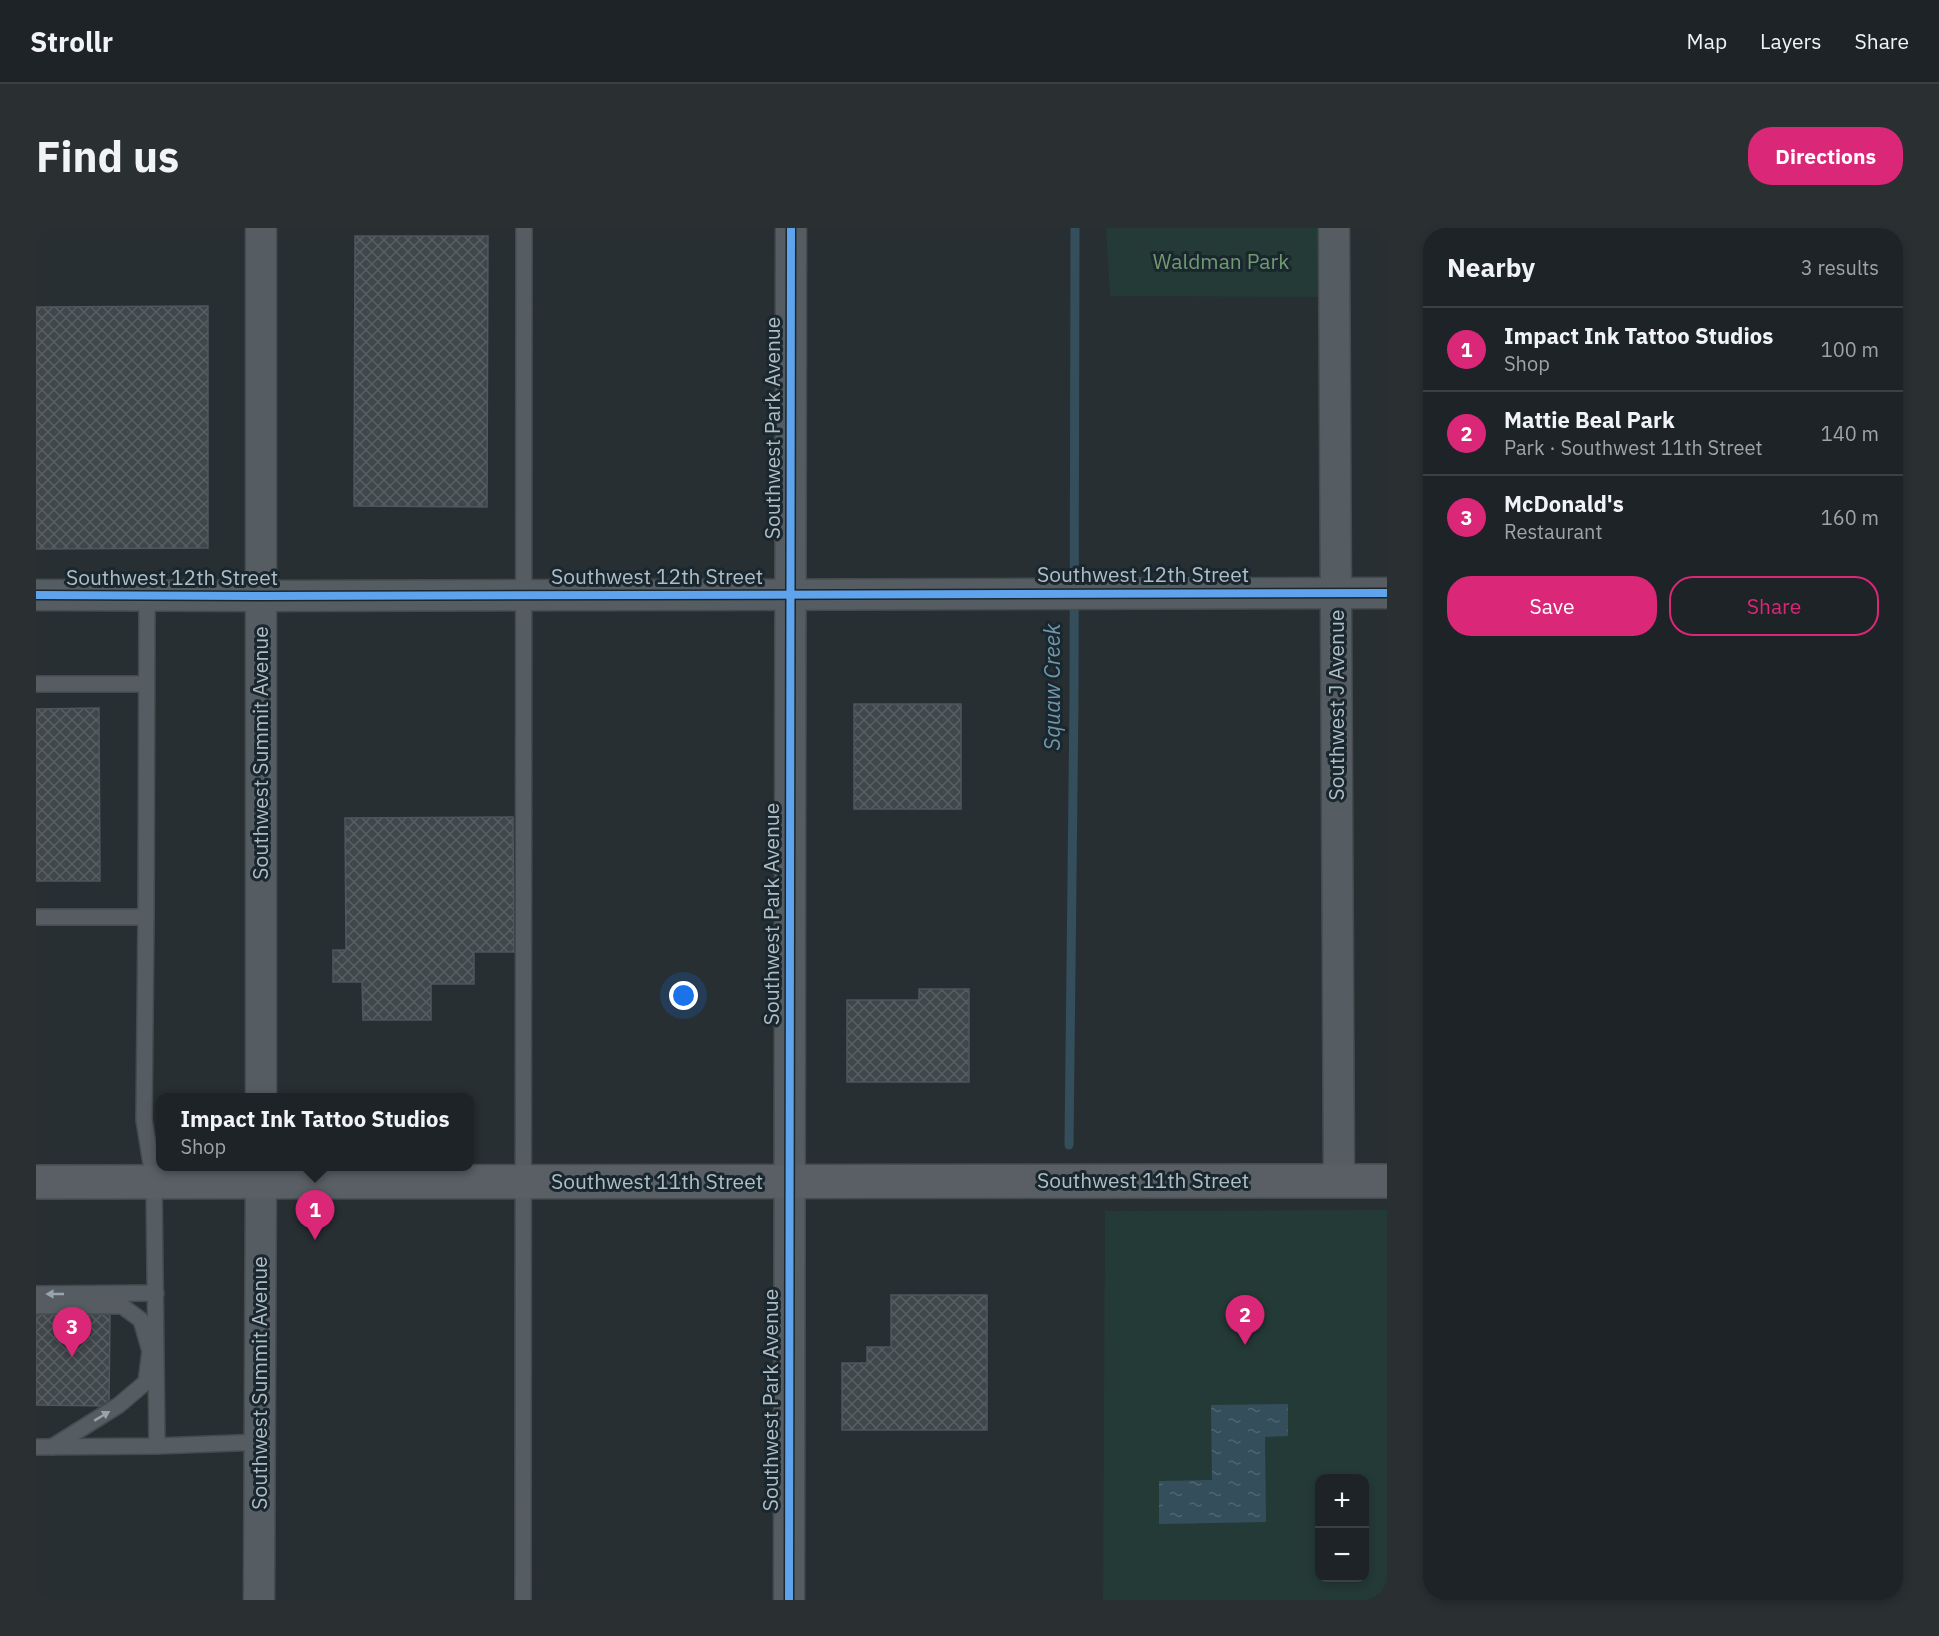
<!DOCTYPE html>
<meta charset="utf-8">
<style>
body{margin:0;font-family:"IBM Plex Sans",sans-serif;background:#2a2f32;color:#f1f3f6}
.controls{position:absolute;right:18px;bottom:18px;display:grid;overflow:hidden;border-radius:12px;box-shadow:0 3px 9px #0003}
.controls button{width:54px;height:54px;display:grid;place-items:center;padding:0;border:0;border-bottom:2px solid #3b4043;background:#1d2326;color:#f1f3f6;font:30px sans-serif}
.you{position:absolute;left:648px;top:768px;width:21px;height:21px;margin:-15px;border:4px solid #fff;border-radius:50%;background:#1a73e8;box-shadow:0 0 0 9px #1a73e833}
.badge{display:grid;place-items:center;width:39px;height:39px;border-radius:50%;background:#db2777;color:#fff;font-size:20px;font-weight:700}
.pin{position:absolute;translate:-50% -50px;filter:drop-shadow(0 2px 3px #0008)}
.pin::after{content:'';position:absolute;top:32px;width:21px;height:18px;background:inherit;clip-path:polygon(0 0,100% 0,50% 100%)}
.popup{position:absolute;left:120px;top:865px;width:318px;height:78px;box-sizing:border-box;display:grid;place-content:center;border-radius:12px;background:#1d2326;filter:drop-shadow(0 2px 4px #0005);font-size:20px;white-space:nowrap;color:#a0a4a7}
.popup b{font-size:22px;color:#f1f3f6}
.popup::after{content:'';position:absolute;left:50%;top:100%;margin-left:-12px;border:12px solid transparent;border-top-color:#1d2326}
.list{margin:0;padding:0;list-style:none}
h2{display:flex;justify-content:space-between;align-items:center;height:78px;margin:0;padding:0 24px;font-size:26px}
h2 small{font-size:20px;font-weight:400;color:#a0a4a7}
.list li{display:grid;grid-template-columns:39px 1fr auto;gap:18px;align-items:center;box-sizing:border-box;height:84px;padding:0 24px;border-top:2px solid #3b4043}
.list b{display:block;font-size:22px;white-space:nowrap}
.list p{margin:0;font-size:20px;white-space:nowrap;color:#a0a4a7}
.list em{font-size:20px;font-style:normal;color:#a0a4a7}
.actions{display:flex;gap:12px;padding:18px 24px}
.actions a{flex:1;padding:14px 0;border:2px solid #db2777;border-radius:24px;text-align:center;font-size:21px;color:#db2777}
.actions .main{background:#db2777;color:#fff}
.map{position:relative;flex:none;width:1351px;height:1372px;overflow:hidden;border-radius:24px}
header{display:flex;align-items:center;gap:36px;box-sizing:border-box;height:84px;padding:0 30px;background:#1d2326;border-bottom:2px solid #3b4043}
header strong{font-size:28px}
nav{display:flex;gap:33px;margin-inline-start:auto;font-size:21px}
.intro{display:flex;align-items:center;justify-content:space-between;box-sizing:border-box;height:144px;padding:0 36px}
h1{margin:0;font-size:42px}
.button{padding:15px 27px;border-radius:24px;background:#db2777;color:#fff;font-size:21px;font-weight:700}
main{display:flex;gap:36px;padding:0 36px}
aside{flex:1;background:#1d2326;border-radius:24px;box-shadow:0 3px 9px #0003}
.map>svg:first-child{display:block}
.green{fill:#243a37;fill-rule:evenodd}
.water{fill:url(#water-ripples)}
.lines{fill:none;stroke-linecap:round;stroke-linejoin:round}
.stream{stroke:#344e5c;stroke-width:9}
.building{fill:url(#building-cross-hatch);stroke:#4e575c;stroke-width:1.5}
.lane-casing{stroke:#444b4e;stroke-width:18}
.street-casing{stroke:#444b4e;stroke-width:33}
.primary-casing{stroke:#444c50;stroke-width:36}
.lane{stroke:#565d62;stroke-width:15}
.street{stroke:#565d62;stroke-width:30}
.primary{stroke:#595f64;stroke-width:33}
.cycleway-casing{stroke:#1a272e;stroke-width:11}
.cycleway{stroke:#60a3ed;stroke-width:8}
.oneway{fill:#99a5ad}
.labels{text-anchor:middle;stroke-width:6;stroke-linejoin:round;paint-order:stroke}
.park-label{font-size:21px;fill:#6f9b6f;stroke:#1a272e}
.street-label{font-size:21px;fill:#afbdc6;stroke:#1a272e}
.water-label{font-size:22px;font-style:italic;fill:#7096aa;stroke:#1a272e}
</style>
<header>
<strong>Strollr</strong>
<nav><a>Map</a><a>Layers</a><a>Share</a></nav>
</header>
<div class="intro"><h1>Find us</h1><a class="button">Directions</a></div>
<main>
<div class="map">
<svg width="1351" height="1372" viewBox="0 0 1351 1372">
<defs>
<pattern id="water-ripples" width="26" height="14" patternUnits="userSpaceOnUse" patternTransform="scale(1.5)"><rect width="26" height="14" fill="#344e5c"/><path d="M2 4q2-2 4 0t4 0M15 11q2-2 4 0t4 0" fill="none" stroke="#4f6672"/></pattern>
<pattern id="building-cross-hatch" width="8" height="8" patternUnits="userSpaceOnUse" patternTransform="scale(1.5)"><rect width="8" height="8" fill="#40474b"/><path d="M0 0l8 8M0 8l8-8" fill="none" stroke="#596063"/></pattern>
</defs>
<rect width="100%" height="100%" fill="#272f33"/>
<g class="green">
<path d="M 1070,0 L 1300,0 L 1298,69 L 1074,68 Z"/>
<path d="M 1351,982 L 1351,1372 L 1067,1372 L 1069,983 ZM 1284,1250 L 1328,1250 L 1328,1350 L 1284,1350 Z"/>
</g>
<path class="water" d="M 1252,1176 L 1252,1208 L 1229,1209 L 1230,1294 L 1123,1296 L 1123,1253 L 1176,1252 L 1175,1177 Z"/>
<g class="lines">
<path class="stream" d="M 1033,917 L 1038,471 L 1039,0"/>
</g>
<g class="building">
<path d="M 319,8 L 452,8 L 451,279 L 318,278 Z"/>
<path d="M 172,78 L 172,320 L 0,321 L 0,79 Z"/>
<rect x="818" y="476" width="107" height="105"/>
<path d="M 63,480 L 64,653 L 0,653 L 0,481 Z"/>
<path d="M 477,589 L 478,724 L 438,724 L 438,756 L 395,756 L 395,792 L 327,792 L 326,754 L 297,754 L 297,722 L 310,722 L 309,590 Z"/>
<path d="M 883,761 L 933,761 L 933,854 L 811,854 L 811,772 L 883,772 Z"/>
<path d="M 855,1067 L 951,1067 L 951,1202 L 806,1202 L 806,1135 L 831,1135 L 831,1119 L 855,1119 Z"/>
<path d="M 0,1086 L 74,1086 L 73,1178 L 0,1177 Z"/>
</g>
<g class="lines">
<defs>
<g id="lane">
<path d="M 0,456 L 110,456"/>
<path d="M 0,689 L 110,689 L 108,892 L 118,954 L 121,1218 L 0,1219"/>
<path d="M 110,689 L 111,367"/>
<path d="M 0,1066 L 120,1065"/>
<path d="M 0,1078 L 86,1078 L 105,1092 L 114,1123 L 110,1154 L 83,1177 L 16,1219"/>
<path d="M 121,1218 L 224,1214"/>
<path d="M 487,1372 L 488,0"/>
</g>
<g id="street">
<path d="M 225,0 L 225,870"/>
<path d="M 1298,0 L 1303,953"/>
<path d="M 0,367 L 225,368 L 1351,365"/>
<path d="M 223,1372 L 225,938"/>
<path d="M 753,1372 L 755,0"/>
</g>
<path id="primary" d="M 0,954 L 1351,953"/>
</defs>
<use href="#lane" class="lane-casing"/>
<use href="#street" class="street-casing"/>
<use href="#primary" class="primary-casing"/>
<use href="#lane" class="lane"/>
<use href="#street" class="street"/>
<use href="#primary" class="primary"/>
<defs>
<g id="cycleway">
<path d="M 0,367 L 225,368 L 1351,365"/>
<path d="M 753,1372 L 755,0"/>
</g>
</defs>
<use href="#cycleway" class="cycleway-casing"/>
<use href="#cycleway" class="cycleway"/>
</g>
<defs><path id="oneway-solid" d="M-6-.8H1V-3.2L6.5 0L1 3.2V.8H-6Z" transform="scale(1.5)"/></defs>
<g class="oneway">
<use href="#oneway-solid" transform="translate(19 1066) rotate(180)"/>
<use href="#oneway-solid" transform="translate(66 1188) rotate(-31)"/>
</g>
<g class="labels">
<g class="park-label">
<text x="1185" y="41">Waldman Park</text>
</g>
<g class="street-label">
<text transform="translate(737 200) rotate(-90)" y="7">Southwest Park Avenue</text>
<text x="1107" y="354">Southwest 12th Street</text>
<text x="621" y="356">Southwest 12th Street</text>
<text x="136" y="357">Southwest 12th Street</text>
<text transform="translate(1301 477) rotate(-90)" y="7">Southwest J Avenue</text>
<text transform="translate(225 525) rotate(-90)" y="7">Southwest Summit Avenue</text>
<text transform="translate(736 686) rotate(-90)" y="7">Southwest Park Avenue</text>
<text x="1107" y="960">Southwest 11th Street</text>
<text x="621" y="961">Southwest 11th Street</text>
<text transform="translate(224 1155) rotate(-90)" y="7">Southwest Summit Avenue</text>
<text transform="translate(735 1172) rotate(-90)" y="7">Southwest Park Avenue</text>
</g>
<g class="water-label">
<text transform="translate(1016 459) rotate(-90)" y="8">Squaw Creek</text>
</g>
</g>
</svg>
<div class="controls">
<button>+</button>
<button>−</button>
</div>
<div class="you"></div>
<div class="pin badge" style="left:279px;top:1012px">1</div>
<div class="popup"><b>Impact Ink Tattoo Studios</b>Shop</div>
<div class="pin badge" style="left:1209px;top:1117px">2</div>
<div class="pin badge" style="left:36px;top:1129px">3</div>
</div>
<aside>
<h2>Nearby<small>3 results</small></h2>
<ul class="list">
<li><span class="badge">1</span><div><b>Impact Ink Tattoo Studios</b><p>Shop</p></div><em>100 m</em></li>
<li><span class="badge">2</span><div><b>Mattie Beal Park</b><p>Park · Southwest 11th Street</p></div><em>140 m</em></li>
<li><span class="badge">3</span><div><b>McDonald's</b><p>Restaurant</p></div><em>160 m</em></li>
</ul>
<div class="actions"><a class="main">Save</a><a>Share</a></div>
</aside>
</main>
